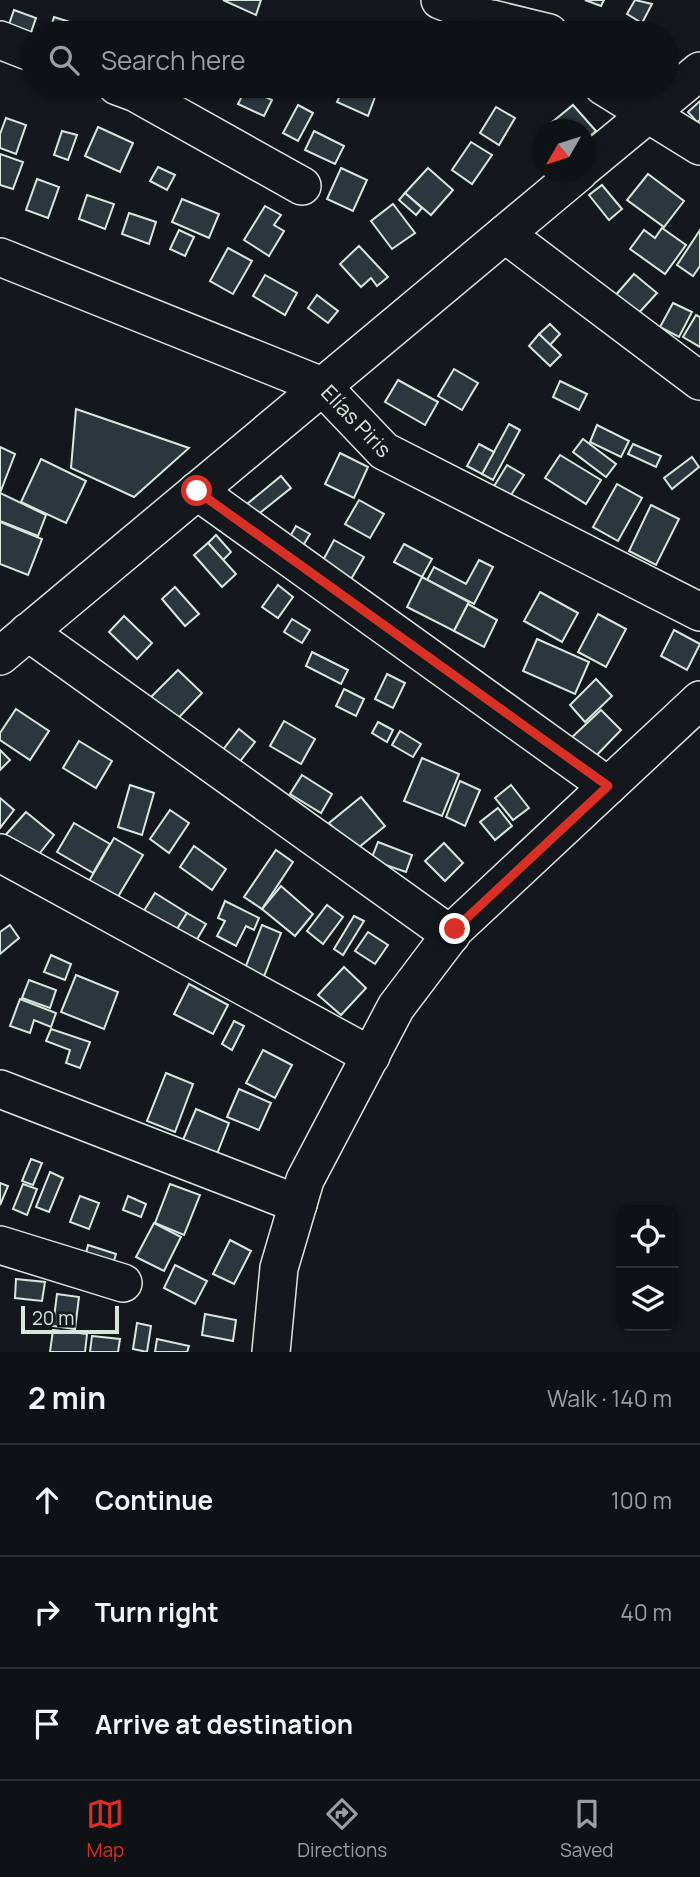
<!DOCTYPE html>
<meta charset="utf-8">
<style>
body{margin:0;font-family:Manrope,sans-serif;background:#181b1e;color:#f1f3f6}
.controls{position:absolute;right:21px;bottom:21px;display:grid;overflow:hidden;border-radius:14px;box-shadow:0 2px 5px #0004}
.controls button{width:63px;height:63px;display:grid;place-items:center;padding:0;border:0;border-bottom:2px solid #2f3234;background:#0f1215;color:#f1f3f6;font:35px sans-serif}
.compass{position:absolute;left:532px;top:119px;width:63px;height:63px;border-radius:50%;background:#0f1215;box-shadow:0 2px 5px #0004;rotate:231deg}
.scale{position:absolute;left:21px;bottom:18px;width:98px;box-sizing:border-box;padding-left:7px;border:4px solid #d8e6dc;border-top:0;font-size:19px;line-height:24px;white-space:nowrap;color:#d8e6dc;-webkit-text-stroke:5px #14181c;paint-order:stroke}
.stop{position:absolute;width:21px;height:21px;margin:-16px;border:5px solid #d93025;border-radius:50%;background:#fff}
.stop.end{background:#d93025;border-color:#fff;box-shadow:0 2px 7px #0008}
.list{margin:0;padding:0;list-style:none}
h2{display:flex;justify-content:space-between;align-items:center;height:91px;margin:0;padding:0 28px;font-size:30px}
h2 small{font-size:23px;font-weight:400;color:#9b9ea0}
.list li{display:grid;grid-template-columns:46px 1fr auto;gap:21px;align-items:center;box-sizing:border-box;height:112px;padding:0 28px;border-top:2px solid #2f3234}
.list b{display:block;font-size:26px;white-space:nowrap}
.list em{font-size:23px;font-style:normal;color:#9b9ea0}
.icon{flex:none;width:38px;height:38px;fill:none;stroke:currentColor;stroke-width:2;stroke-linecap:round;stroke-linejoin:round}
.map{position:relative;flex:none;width:700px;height:1352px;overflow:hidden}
.search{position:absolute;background:#0f1215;box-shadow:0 2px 5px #0004;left:21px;right:21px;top:21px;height:77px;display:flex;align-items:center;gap:18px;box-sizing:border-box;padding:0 24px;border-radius:38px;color:#9b9ea0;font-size:26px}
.sheet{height:427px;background:#0f1215}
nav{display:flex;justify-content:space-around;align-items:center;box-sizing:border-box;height:98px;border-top:2px solid #2f3234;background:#0f1215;font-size:19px;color:#9b9ea0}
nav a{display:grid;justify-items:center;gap:4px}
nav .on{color:#d93025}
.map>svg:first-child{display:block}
.building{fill:#2c363c;stroke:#d8e6dc;stroke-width:2}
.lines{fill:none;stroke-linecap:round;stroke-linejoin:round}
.minor-casing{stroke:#d8e6dc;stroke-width:40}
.minor{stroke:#14181c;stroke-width:37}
.route{stroke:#d93025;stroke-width:9}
.labels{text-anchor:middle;stroke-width:5;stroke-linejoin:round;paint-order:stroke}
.street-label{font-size:21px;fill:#d8e6dc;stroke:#14181c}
</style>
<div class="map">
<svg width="700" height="1352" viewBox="0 0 700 1352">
<rect width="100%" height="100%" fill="#14181c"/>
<g class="building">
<path d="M 223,0 L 261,0 L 256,15 Z"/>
<path d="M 585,0 L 604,0 L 601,6 Z"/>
<path d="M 635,0 L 652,4 L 642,23 L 627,14 Z"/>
<path d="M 14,10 L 36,18 L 29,38 L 7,30 Z"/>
<path d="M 54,17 L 79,25 L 76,33 L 49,33 Z"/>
<path d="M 344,86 L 363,86 L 361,91 L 375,97 L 368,116 L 337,102 Z"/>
<path d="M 246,88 L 272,100 L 264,116 L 238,104 Z"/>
<path d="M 700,101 L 700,120 L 697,122 L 688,112 Z"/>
<path d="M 298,105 L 313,113 L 298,141 L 283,133 Z"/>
<path d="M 573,105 L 596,131 L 584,141 L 584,130 L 545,128 Z"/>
<path d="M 496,107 L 515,118 L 499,145 L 480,133 Z"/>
<path d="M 6,118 L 26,125 L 16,154 L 0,148 L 0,134 Z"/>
<path d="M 98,127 L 133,143 L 120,172 L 85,156 Z"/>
<path d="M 62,131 L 77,135 L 68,160 L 54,155 Z"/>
<path d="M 314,131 L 344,146 L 335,164 L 305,150 Z"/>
<path d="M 471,142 L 492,155 L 472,184 L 452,170 Z"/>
<path d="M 0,154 L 23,162 L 13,189 L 0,185 Z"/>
<path d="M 158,167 L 175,175 L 167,190 L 150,181 Z"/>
<path d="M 341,168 L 367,180 L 353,211 L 327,199 Z"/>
<path d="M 428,168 L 453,190 L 431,215 L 405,193 Z"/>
<path d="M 648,174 L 684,201 L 664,227 L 627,200 Z"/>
<path d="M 37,179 L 59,187 L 48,218 L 26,210 Z"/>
<path d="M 602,185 L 622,209 L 609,220 L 589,195 Z"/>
<path d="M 405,193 L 422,208 L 416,215 L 399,200 Z"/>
<path d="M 87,195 L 114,204 L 105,229 L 79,219 Z"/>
<path d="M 182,199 L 219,214 L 209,238 L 172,222 Z"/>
<path d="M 393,204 L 415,233 L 392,249 L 371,221 Z"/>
<path d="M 265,206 L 281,215 L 274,225 L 284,231 L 269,256 L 244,240 Z"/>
<path d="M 129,213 L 156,222 L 149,244 L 122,234 Z"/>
<path d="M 662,228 L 686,245 L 665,274 L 630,249 L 644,230 L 655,238 Z"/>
<path d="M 179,230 L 194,237 L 185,256 L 170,249 Z"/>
<path d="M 700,230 L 700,266 L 693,276 L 677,265 Z"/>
<path d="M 359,246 L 388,277 L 377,286 L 371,278 L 361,287 L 340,264 Z"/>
<path d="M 228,248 L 252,261 L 233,294 L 210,281 Z"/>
<path d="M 634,274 L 657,293 L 636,316 L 614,297 Z"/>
<path d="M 265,275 L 297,293 L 285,315 L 253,296 Z"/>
<path d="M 317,295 L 338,311 L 328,323 L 308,308 Z"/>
<path d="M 673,303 L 692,312 L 679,337 L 660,327 Z"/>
<path d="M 696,315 L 700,317 L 700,347 L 683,337 Z"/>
<path d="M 550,324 L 560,334 L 550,345 L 539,334 Z"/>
<path d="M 539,334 L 561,355 L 550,366 L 529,346 Z"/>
<path d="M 454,369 L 478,383 L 462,410 L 438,396 Z"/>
<path d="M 398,380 L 438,402 L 425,425 L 385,402 Z"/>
<path d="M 560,381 L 587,394 L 579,410 L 553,397 Z"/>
<path d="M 76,409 L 189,448 L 134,497 L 71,468 Z"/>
<path d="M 509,424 L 520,430 L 493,480 L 482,474 Z"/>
<path d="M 597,425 L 629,441 L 621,457 L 590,442 Z"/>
<path d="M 583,439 L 616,464 L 606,477 L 573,452 Z"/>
<path d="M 479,444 L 494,452 L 482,474 L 467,466 Z"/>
<path d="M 633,444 L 661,456 L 656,467 L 628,454 Z"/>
<path d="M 0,447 L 15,454 L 0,493 Z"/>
<path d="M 340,453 L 368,467 L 354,498 L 325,484 Z"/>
<path d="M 560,455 L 601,480 L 586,504 L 545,478 Z"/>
<path d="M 692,457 L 699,467 L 672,489 L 664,478 Z"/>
<path d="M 41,459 L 86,481 L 66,523 L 21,502 Z"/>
<path d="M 507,465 L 524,475 L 509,498 L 493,488 Z"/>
<path d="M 281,476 L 291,488 L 256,516 L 247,504 Z"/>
<path d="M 617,484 L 642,498 L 618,541 L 593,527 Z"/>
<path d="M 0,493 L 46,515 L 38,536 L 0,521 Z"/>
<path d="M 359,500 L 384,514 L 370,538 L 345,524 Z"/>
<path d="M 651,505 L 679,519 L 656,565 L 629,551 Z"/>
<path d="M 0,522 L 42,539 L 28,575 L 0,564 Z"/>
<path d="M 296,526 L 310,534 L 301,549 L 287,542 Z"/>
<path d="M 216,535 L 231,552 L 223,560 L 208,543 Z"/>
<path d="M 334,540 L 364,557 L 350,581 L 321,564 Z"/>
<path d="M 208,543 L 236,574 L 222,587 L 194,555 Z"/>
<path d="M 404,544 L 432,559 L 422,577 L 394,562 Z"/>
<path d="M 479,560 L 493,567 L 474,604 L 427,580 L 434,567 L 466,584 Z"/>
<path d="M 422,577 L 469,602 L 454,631 L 407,607 Z"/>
<path d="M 278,585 L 293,597 L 278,618 L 262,607 Z"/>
<path d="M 175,587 L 199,614 L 185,626 L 162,599 Z"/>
<path d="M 540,592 L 578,613 L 562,642 L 524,621 Z"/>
<path d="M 468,604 L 497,620 L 484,647 L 454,631 Z"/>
<path d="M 598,614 L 626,629 L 606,667 L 578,652 Z"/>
<path d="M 124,616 L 152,643 L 137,659 L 109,632 Z"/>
<path d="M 292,619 L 310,630 L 302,643 L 284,632 Z"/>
<path d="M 674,630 L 700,644 L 687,670 L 661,656 Z"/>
<path d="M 537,639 L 589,662 L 575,694 L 523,671 Z"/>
<path d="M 312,652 L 348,670 L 341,684 L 306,666 Z"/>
<path d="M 178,670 L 202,693 L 167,730 L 142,706 Z"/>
<path d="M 387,674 L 405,683 L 393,708 L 375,699 Z"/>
<path d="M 596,679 L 612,696 L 585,722 L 570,705 Z"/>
<path d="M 344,689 L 364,699 L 356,716 L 336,706 Z"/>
<path d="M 16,709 L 49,731 L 30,760 L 0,740 L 0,733 Z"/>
<path d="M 601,710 L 621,730 L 591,761 L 569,740 Z"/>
<path d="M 284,721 L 315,739 L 301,764 L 270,746 Z"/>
<path d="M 378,722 L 393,730 L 387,742 L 372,733 Z"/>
<path d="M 239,729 L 255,742 L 231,773 L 215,760 Z"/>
<path d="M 400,731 L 421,744 L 413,757 L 392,745 Z"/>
<path d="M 79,741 L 112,761 L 96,788 L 63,768 Z"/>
<path d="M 0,750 L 10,760 L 0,770 Z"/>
<path d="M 422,758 L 459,774 L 442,816 L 404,801 Z"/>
<path d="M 302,775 L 332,794 L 321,813 L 290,794 Z"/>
<path d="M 460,781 L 480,790 L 465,826 L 446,817 Z"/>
<path d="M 130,785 L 154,793 L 142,835 L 118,827 Z"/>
<path d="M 511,785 L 529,808 L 513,820 L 495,798 Z"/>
<path d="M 361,797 L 385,826 L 353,852 L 329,823 Z"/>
<path d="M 0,798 L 14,810 L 0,828 Z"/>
<path d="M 498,808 L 512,826 L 495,840 L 480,822 Z"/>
<path d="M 170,810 L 189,823 L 169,853 L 150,839 Z"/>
<path d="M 26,812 L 54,835 L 32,863 L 2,839 Z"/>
<path d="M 74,823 L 110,844 L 93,873 L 57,852 Z"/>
<path d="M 114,838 L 143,855 L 113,905 L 85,888 Z"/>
<path d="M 378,842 L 412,855 L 406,872 L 371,860 Z"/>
<path d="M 444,843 L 463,863 L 445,881 L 425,861 Z"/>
<path d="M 194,846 L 226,869 L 212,890 L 180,867 Z"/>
<path d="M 276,850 L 293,862 L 262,909 L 244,897 Z"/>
<path d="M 281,886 L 313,914 L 295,936 L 262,909 Z"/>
<path d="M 155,893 L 187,913 L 174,934 L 142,914 Z"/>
<path d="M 225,901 L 259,918 L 254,930 L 246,926 L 236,946 L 217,936 L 225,921 L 218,918 Z"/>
<path d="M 327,905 L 343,917 L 323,944 L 307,931 Z"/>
<path d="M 187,913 L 206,924 L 193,946 L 174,934 Z"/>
<path d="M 354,916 L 364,921 L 343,955 L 334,949 Z"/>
<path d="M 10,925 L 19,938 L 0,954 L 0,932 Z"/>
<path d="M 262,925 L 281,933 L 261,984 L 242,976 Z"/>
<path d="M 368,932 L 388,945 L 375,964 L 355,951 Z"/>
<path d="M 51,955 L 71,964 L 65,980 L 44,972 Z"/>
<path d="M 344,967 L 366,988 L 341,1015 L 318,995 Z"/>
<path d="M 76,975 L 118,992 L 104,1029 L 61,1012 Z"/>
<path d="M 29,980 L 56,990 L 50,1008 L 22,998 Z"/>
<path d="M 189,984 L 228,1005 L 213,1034 L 174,1014 Z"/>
<path d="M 20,999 L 56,1013 L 51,1027 L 34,1020 L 30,1033 L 10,1026 Z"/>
<path d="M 234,1021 L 244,1026 L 232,1050 L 222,1044 Z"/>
<path d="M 51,1029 L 90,1042 L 80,1068 L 66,1063 L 70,1050 L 46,1041 Z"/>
<path d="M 263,1050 L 292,1065 L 275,1098 L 246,1083 Z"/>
<path d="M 166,1073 L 193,1084 L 175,1132 L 147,1121 Z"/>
<path d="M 239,1089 L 271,1103 L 259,1130 L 227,1117 Z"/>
<path d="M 196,1109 L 229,1123 L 217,1154 L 183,1140 Z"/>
<path d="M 31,1159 L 42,1163 L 33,1185 L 22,1181 Z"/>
<path d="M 50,1172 L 63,1178 L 49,1212 L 36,1207 Z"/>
<path d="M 0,1183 L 8,1186 L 0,1205 Z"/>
<path d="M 23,1184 L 37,1189 L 27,1215 L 13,1209 Z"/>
<path d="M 170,1184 L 200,1195 L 184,1235 L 155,1223 Z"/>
<path d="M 80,1196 L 99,1203 L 89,1229 L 70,1222 Z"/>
<path d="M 128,1196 L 146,1204 L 141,1217 L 123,1210 Z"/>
<path d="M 154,1223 L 181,1237 L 164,1271 L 136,1257 Z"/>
<path d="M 230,1240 L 251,1251 L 234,1284 L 213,1274 Z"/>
<path d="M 88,1245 L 116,1254 L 110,1274 L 83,1266 Z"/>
<path d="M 175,1265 L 207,1281 L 195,1304 L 164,1288 Z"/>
<path d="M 16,1279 L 45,1282 L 42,1301 L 15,1298 Z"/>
<path d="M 57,1294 L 79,1297 L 75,1329 L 53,1326 Z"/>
<path d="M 205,1314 L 236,1320 L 233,1341 L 202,1335 Z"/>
<path d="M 137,1323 L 151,1326 L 147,1352 L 133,1349 Z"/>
<path d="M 53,1330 L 87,1334 L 85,1352 L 50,1352 Z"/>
<path d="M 92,1336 L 120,1339 L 118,1352 L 90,1352 Z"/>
<path d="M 157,1339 L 189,1346 L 187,1352 L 155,1352 Z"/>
</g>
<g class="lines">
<defs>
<g id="minor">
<path d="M 440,0 L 486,18 L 513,33"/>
<path d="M 492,19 L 549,33"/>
<path d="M 0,40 L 33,53"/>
<path d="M 117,86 L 136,93 L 302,186"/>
<path d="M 603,86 L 700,146"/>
<path d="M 584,167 L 700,71"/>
<path d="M 505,234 L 700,381"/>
<path id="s1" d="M 0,257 L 322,386 L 384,451 L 700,612"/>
<path d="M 197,491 L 608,786"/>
<path d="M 28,632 L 451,935"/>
<path d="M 0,656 L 579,172"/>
<path d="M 0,853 L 371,1056"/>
<path d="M 0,1089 L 298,1204"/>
<path d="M 0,1245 L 123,1283"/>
<path d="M 271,1352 L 279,1268 L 305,1180 L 396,1007 L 455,929 L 700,700"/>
</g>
</defs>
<use href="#minor" class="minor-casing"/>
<use href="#minor" class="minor"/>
</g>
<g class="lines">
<path class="route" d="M 197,491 L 608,786 L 455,929"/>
</g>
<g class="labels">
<g class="street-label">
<text dy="7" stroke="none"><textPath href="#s1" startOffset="396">Elías Piris</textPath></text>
</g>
</g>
</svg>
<div class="controls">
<button><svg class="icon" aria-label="locate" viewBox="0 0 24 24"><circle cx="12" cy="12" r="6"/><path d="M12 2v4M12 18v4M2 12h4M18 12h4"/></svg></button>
<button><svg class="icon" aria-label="layers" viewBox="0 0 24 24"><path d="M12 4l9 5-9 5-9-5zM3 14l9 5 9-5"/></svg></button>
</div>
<svg class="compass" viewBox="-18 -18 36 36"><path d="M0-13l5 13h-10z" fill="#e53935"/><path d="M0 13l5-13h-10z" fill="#9b9ea0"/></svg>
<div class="scale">20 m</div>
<div class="stop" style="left:197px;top:491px"></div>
<div class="stop end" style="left:455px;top:929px"></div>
<div class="search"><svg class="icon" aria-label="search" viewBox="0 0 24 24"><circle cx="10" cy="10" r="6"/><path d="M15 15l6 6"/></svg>Search here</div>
</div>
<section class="sheet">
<h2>2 min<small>Walk · 140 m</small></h2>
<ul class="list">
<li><svg class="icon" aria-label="ahead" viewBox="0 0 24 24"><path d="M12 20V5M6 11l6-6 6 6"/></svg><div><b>Continue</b></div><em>100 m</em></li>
<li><svg class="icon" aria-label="right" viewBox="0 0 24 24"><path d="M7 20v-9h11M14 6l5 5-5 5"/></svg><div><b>Turn right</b></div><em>40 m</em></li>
<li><svg class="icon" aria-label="arrive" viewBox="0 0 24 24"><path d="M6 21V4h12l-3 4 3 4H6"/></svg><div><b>Arrive at destination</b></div></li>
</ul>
</section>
<nav>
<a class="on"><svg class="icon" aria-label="map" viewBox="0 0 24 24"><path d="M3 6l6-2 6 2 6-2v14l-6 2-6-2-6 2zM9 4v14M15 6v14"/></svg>Map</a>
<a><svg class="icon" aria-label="directions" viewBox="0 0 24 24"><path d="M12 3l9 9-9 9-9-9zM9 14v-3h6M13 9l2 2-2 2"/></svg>Directions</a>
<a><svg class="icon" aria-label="saved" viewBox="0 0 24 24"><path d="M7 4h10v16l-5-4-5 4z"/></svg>Saved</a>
</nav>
